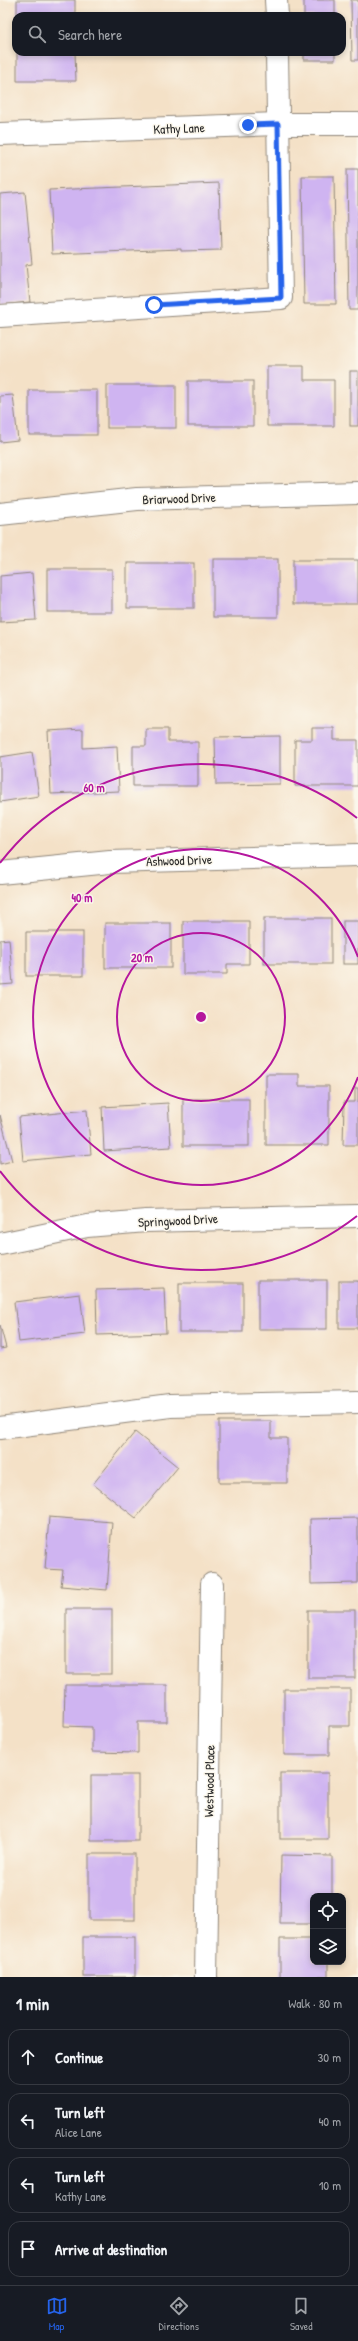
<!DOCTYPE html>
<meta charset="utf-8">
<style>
body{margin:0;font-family:"Patrick Hand",sans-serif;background:#242831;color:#f1f3f6}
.controls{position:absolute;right:12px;bottom:12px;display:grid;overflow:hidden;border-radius:8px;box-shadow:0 2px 6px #0003}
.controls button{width:36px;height:36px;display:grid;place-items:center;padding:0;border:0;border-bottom:1px solid #363941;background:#171b24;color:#f1f3f6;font:20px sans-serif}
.stop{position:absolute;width:12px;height:12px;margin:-9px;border:3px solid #2563eb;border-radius:50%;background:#fff}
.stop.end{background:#2563eb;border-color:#fff;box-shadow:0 1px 4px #0008}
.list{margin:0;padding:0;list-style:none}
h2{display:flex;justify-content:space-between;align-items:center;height:52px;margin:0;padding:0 16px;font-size:17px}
h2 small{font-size:13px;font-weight:400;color:#9ea1a6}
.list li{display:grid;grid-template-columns:26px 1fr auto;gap:12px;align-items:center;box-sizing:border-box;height:56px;margin:0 8px 8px;padding:0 8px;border:1px solid #363941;border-radius:12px}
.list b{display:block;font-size:15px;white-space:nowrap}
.list p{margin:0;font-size:13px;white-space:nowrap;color:#9ea1a6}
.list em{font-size:13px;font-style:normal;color:#9ea1a6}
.icon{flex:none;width:22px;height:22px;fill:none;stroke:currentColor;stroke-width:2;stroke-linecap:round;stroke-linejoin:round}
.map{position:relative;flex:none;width:358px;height:1977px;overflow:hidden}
.search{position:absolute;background:#171b24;box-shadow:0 2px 6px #0003;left:12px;right:12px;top:12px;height:44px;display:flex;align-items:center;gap:10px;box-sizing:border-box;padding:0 14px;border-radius:12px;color:#9ea1a6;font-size:15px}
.sheet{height:308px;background:#171b24}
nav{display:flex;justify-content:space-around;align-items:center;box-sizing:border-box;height:56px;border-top:1px solid #363941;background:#171b24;font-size:11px;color:#9ea1a6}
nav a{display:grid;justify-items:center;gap:2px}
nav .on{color:#2563eb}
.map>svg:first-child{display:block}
.building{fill:#cfb4f1}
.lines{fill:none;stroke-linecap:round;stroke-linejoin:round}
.minor-casing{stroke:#908679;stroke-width:24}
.minor{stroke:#fff;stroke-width:22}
.route{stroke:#2563eb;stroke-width:5}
.ring{fill:none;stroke:#b5179e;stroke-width:2}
.labels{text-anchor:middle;stroke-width:3;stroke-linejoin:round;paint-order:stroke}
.street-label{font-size:13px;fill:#2b2b2b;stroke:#fbf7ec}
.centre{fill:#b5179e;stroke:#fbf7ec;stroke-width:2}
.ring-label{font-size:12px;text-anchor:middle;font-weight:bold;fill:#b5179e;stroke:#fbf7ec;stroke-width:3;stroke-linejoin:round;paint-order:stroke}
</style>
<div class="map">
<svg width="358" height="1977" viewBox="0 0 358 1977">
<rect width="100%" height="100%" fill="#fbf7ec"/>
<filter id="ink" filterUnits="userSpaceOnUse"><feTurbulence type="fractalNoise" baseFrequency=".025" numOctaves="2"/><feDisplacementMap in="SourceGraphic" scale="8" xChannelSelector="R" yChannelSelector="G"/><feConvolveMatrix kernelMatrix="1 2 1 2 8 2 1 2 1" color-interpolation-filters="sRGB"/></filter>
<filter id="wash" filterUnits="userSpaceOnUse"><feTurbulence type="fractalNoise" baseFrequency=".012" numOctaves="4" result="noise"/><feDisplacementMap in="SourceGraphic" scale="16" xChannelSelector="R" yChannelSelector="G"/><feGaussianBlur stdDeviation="0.9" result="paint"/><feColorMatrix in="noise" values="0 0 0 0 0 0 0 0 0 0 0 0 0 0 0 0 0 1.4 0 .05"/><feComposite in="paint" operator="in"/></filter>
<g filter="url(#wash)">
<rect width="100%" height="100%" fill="#f4e1c7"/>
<g id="blocks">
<g class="building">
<rect x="17" y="0" width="58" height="16"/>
<rect x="304" y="0" width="31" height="16"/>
<path d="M 351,0 L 358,0 L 358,60 L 352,60 Z"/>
<path d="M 17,52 L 75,52 L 76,81 L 17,81 Z"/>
<rect x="304" y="52" width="31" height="8"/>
<path d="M 347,169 L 358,169 L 358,310 L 349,310 Z"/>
<path d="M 302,176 L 334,176 L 336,304 L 304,304 Z"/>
<path d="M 219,183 L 221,250 L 181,251 L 181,249 L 52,254 L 49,190 Z"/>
<path d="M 25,192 L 32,264 L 26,265 L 30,302 L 0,305 L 0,194 Z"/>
<path d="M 267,366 L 304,366 L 304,380 L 334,380 L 334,426 L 267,426 Z"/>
<rect x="350" y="371" width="8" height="55"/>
<rect x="188" y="381" width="65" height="45"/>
<rect x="107" y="385" width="69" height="43"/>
<rect x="29" y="390" width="68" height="45"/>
<path d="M 13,395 L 18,440 L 0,442 L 0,396 Z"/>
<rect x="213" y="559" width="65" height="58"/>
<rect x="293" y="560" width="65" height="44"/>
<rect x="127" y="563" width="67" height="45"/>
<rect x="47" y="569" width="65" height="43"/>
<path d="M 32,573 L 36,620 L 0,622 L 0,576 Z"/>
<path d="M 312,728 L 334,728 L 334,740 L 358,740 L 358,786 L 295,786 L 295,740 L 312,740 Z"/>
<path d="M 83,729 L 83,748 L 117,746 L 119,791 L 51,794 L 48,731 Z"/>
<path d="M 146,729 L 168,729 L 168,742 L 198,742 L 198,786 L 133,786 L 133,746 L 146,746 Z"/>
<path d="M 280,736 L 280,784 L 216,785 L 215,737 Z"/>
<path d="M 32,752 L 39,796 L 0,802 L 0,757 Z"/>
<rect x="264" y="918" width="67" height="46"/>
<path d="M 183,921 L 249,921 L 249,964 L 227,964 L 227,974 L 183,974 Z"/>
<rect x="343" y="921" width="15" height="43"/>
<rect x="105" y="923" width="66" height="45"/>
<rect x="26" y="932" width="57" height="44"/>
<path d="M 9,939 L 13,984 L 0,985 L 0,940 Z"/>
<path d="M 266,1074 L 299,1074 L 299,1086 L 329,1086 L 329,1145 L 266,1145 Z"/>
<path d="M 355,1088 L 358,1088 L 358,1145 L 343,1145 L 344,1102 L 355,1102 Z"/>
<rect x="183" y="1099" width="66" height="47"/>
<path d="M 168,1103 L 171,1147 L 104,1151 L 102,1107 Z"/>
<path d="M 87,1110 L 91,1154 L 23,1161 L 19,1117 Z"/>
<path d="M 0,1115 L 12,1161 L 0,1164 Z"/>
<rect x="258" y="1280" width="69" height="49"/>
<rect x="339" y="1281" width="19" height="47"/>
<rect x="179" y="1283" width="64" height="49"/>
<path d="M 164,1288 L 166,1333 L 97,1335 L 96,1290 Z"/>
<path d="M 80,1294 L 85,1334 L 19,1342 L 14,1302 Z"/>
<path d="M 0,1325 L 6,1348 L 0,1349 Z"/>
<path d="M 219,1421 L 271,1421 L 271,1438 L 287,1438 L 287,1483 L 219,1483 Z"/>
<path d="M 135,1432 L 178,1467 L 136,1518 L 93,1484 Z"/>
<path d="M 49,1517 L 112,1522 L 107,1590 L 61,1586 L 63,1570 L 45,1569 Z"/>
<path d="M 358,1518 L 358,1583 L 311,1584 L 310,1519 Z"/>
<rect x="66" y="1609" width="46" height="65"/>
<rect x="308" y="1610" width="47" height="68"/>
<path d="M 65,1685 L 167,1685 L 167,1722 L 138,1722 L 138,1753 L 92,1752 L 92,1727 L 64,1726 Z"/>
<path d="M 284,1689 L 350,1689 L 350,1726 L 329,1726 L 329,1755 L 284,1755 Z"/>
<rect x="280" y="1773" width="48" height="66"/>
<rect x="91" y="1775" width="47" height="66"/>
<rect x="89" y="1854" width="46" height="66"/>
<path d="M 281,1855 L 332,1856 L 332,1896 L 313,1896 L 313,1924 L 280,1924 Z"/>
<rect x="83" y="1937" width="52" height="40"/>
<path d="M 280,1939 L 313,1939 L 313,1962 L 328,1962 L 328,1977 L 280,1977 Z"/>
</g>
</g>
</g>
<g filter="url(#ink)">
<use href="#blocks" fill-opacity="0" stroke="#908679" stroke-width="1"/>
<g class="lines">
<defs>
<g id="minor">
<path d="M 276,0 L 277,16"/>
<path d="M 0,134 L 279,124 L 358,124"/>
<path d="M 0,316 L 281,298 L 277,52"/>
<path d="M 0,514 L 137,499 L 358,493"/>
<path d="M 0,873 L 110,862 L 358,855"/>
<path d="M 0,1244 L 87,1226 L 146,1221 L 358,1216"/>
<path d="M 0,1428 L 170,1406 L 358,1402"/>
<path d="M 206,1977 L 212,1584"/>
</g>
</defs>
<use href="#minor" class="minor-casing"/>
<use href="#minor" class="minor"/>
</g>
</g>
<g class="lines" filter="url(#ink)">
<path class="route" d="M 154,305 L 281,298 L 278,124 L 248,125"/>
</g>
<g class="ring">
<circle cx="201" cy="1017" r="84"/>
<path d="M358 1077A168 168 0 1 1 358 957"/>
<path d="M357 1216A253 253 0 0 1 0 1171M0 863A253 253 0 0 1 357 818"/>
</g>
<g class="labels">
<g class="street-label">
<text transform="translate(179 128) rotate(-2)" y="5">Kathy Lane</text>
<text transform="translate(179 498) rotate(-2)" y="5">Briarwood Drive</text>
<text transform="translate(179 860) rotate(-2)" y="5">Ashwood Drive</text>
<text transform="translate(178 1220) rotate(-3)" y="5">Springwood Drive</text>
<text transform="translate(209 1781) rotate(-89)" y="5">Westwood Place</text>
</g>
</g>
<circle cx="201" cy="1017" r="6" class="centre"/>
<g class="ring-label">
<text x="94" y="792">60 m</text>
<text x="82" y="902">40 m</text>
<text x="142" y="962">20 m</text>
</g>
</svg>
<div class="controls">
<button><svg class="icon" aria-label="locate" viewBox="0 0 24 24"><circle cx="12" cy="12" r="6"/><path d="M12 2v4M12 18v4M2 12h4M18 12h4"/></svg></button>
<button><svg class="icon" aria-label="layers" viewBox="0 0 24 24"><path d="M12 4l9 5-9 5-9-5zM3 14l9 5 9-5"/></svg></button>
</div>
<div class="stop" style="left:154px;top:305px"></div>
<div class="stop end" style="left:248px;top:125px"></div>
<div class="search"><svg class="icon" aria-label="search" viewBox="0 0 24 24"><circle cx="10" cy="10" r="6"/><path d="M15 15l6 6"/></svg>Search here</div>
</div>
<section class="sheet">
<h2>1 min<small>Walk · 80 m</small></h2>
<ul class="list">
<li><svg class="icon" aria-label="ahead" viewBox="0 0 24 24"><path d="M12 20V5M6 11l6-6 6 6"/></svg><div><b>Continue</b></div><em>30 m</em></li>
<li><svg class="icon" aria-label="left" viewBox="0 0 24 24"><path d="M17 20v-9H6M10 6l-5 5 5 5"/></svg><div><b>Turn left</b><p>Alice Lane</p></div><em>40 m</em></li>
<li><svg class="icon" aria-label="left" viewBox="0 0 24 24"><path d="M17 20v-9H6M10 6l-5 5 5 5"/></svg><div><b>Turn left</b><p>Kathy Lane</p></div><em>10 m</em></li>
<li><svg class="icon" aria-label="arrive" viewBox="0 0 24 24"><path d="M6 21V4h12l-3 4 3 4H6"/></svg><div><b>Arrive at destination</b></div></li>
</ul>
</section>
<nav>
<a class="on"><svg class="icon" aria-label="map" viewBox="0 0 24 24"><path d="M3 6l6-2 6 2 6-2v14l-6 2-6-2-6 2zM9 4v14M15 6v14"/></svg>Map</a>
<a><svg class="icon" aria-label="directions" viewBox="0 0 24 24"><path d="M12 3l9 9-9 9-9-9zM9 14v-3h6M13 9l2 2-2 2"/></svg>Directions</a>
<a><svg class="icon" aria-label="saved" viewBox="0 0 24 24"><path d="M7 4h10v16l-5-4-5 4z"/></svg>Saved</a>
</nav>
